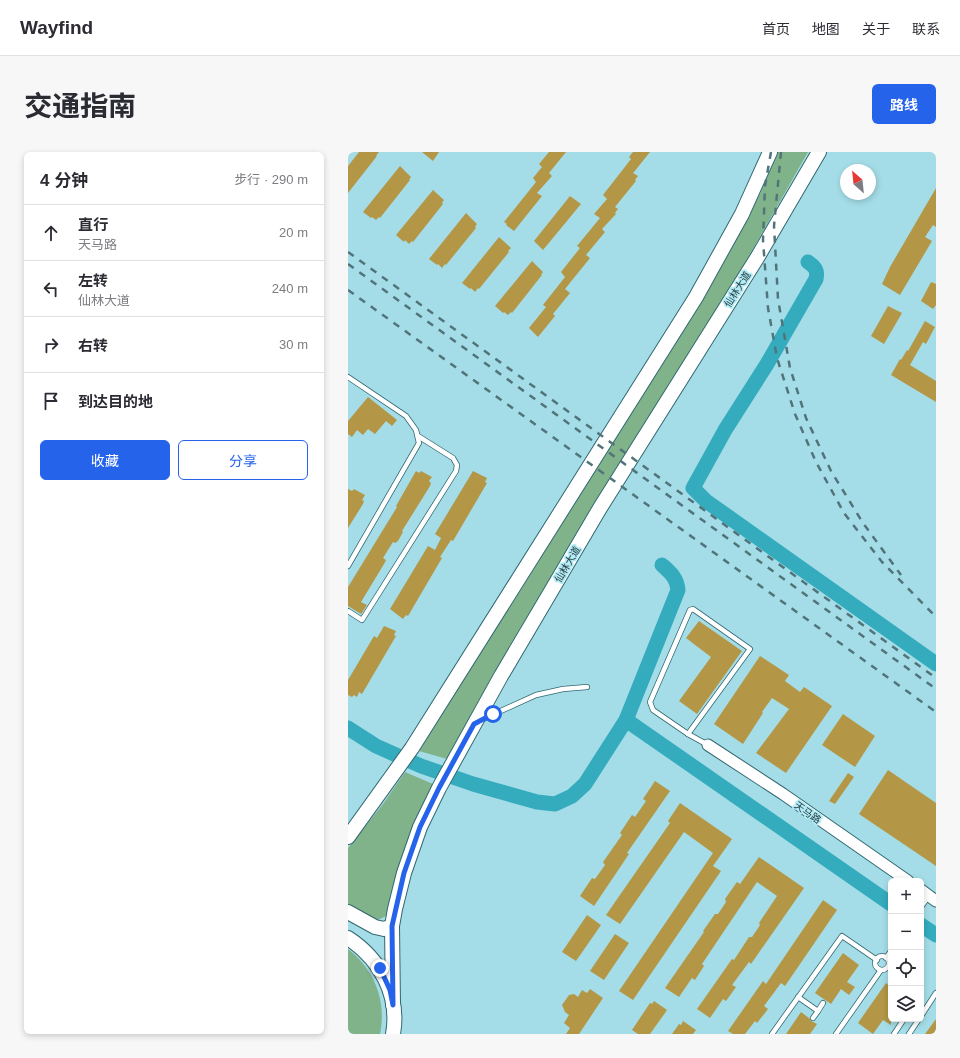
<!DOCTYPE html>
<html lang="zh">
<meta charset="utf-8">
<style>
body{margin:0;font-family:Helvetica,"Noto Sans SC",sans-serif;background:#f7f7f7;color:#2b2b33}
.controls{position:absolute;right:12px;bottom:12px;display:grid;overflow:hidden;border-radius:6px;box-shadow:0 2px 6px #0003}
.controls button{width:36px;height:36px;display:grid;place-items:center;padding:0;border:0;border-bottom:1px solid #e1e1e2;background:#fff;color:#2b2b33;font:20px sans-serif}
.compass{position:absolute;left:492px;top:12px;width:36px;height:36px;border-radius:50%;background:#fff;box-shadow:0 2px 6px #0003;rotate:333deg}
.stop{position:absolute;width:12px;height:12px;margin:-9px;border:3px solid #2563eb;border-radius:50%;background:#fff}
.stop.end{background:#2563eb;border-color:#fff;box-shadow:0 1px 4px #0008}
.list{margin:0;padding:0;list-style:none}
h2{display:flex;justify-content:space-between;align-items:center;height:52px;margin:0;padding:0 16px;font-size:17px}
h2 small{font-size:13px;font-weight:400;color:#7c7c81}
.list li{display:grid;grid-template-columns:26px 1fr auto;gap:12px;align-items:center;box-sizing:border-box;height:56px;padding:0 16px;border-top:1px solid #e1e1e2}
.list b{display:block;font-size:15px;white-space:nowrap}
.list p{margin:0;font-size:13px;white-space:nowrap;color:#7c7c81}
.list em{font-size:13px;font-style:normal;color:#7c7c81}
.actions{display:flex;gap:8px;padding:12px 16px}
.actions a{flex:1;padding:9px 0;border:1px solid #2563eb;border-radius:6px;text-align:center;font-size:14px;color:#2563eb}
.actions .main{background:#2563eb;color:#fff}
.icon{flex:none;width:22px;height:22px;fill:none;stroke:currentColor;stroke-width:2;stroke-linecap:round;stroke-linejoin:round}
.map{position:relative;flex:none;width:588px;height:882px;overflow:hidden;border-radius:6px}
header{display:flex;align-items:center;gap:24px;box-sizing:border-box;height:56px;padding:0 20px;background:#fff;border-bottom:1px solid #e1e1e2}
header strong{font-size:19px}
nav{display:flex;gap:22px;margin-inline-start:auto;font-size:14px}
.intro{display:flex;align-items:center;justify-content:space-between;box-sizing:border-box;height:96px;padding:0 24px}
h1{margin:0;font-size:28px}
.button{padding:10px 18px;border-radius:6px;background:#2563eb;color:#fff;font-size:14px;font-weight:700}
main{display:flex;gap:24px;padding:0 24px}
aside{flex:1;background:#fff;border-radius:6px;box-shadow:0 2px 6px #0003}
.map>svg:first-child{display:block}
.green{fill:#81b38a}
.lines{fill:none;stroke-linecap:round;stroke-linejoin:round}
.river{stroke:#34acbe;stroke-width:15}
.building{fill:#b49746}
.service-casing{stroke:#316871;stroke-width:6}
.tertiary-casing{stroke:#316871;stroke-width:13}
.primary-casing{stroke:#316871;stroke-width:16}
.service{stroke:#fff;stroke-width:4.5}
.tertiary{stroke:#fff;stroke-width:11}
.primary{stroke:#fff;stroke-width:14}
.rail{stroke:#51747a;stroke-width:2.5;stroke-dasharray:7 7;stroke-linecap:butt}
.route{stroke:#2563eb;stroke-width:5}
.labels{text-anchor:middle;stroke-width:3.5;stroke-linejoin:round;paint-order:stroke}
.street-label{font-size:10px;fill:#284044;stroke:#b1eaf4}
</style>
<header>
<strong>Wayfind</strong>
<nav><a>首页</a><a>地图</a><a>关于</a><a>联系</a></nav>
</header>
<div class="intro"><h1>交通指南</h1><a class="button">路线</a></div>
<main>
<aside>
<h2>4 分钟<small>步行 · 290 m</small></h2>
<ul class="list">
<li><svg class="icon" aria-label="ahead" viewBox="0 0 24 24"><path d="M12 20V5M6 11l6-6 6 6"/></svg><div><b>直行</b><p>天马路</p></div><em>20 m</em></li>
<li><svg class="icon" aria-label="left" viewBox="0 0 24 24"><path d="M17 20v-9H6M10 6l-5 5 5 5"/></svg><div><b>左转</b><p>仙林大道</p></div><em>240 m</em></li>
<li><svg class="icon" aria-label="right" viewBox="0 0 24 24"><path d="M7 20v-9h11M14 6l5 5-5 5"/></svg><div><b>右转</b></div><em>30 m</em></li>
<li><svg class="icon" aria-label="arrive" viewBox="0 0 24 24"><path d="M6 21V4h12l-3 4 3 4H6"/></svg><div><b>到达目的地</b></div></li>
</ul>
<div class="actions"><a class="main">收藏</a><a>分享</a></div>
</aside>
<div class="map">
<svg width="588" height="882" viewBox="0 0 588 882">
<rect width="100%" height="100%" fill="#a4dde7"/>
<g class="green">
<path d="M 430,0 L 460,0 L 380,141 L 271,314 L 157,503 L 99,607 L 71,599 L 330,185 L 412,42 Z"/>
<path d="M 57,620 L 85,632 L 67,669 L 53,710 L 40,763 L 30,768 L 25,767 L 0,754 L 0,696 L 35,652 Z"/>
<path d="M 0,797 C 26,817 39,849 32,882 L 0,882 Z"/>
</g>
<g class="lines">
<g class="river">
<path d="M 460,110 C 467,115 470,118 468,127 L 419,212 L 377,278 L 345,336 L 358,349 L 588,512"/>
<path d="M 278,568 L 543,752"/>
<path d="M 0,576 L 28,594 L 73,614 L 125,632 L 189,650 L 207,652 L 224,644 L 237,632 L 278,568 L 330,438 C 329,426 323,421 314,413"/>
<path d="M 573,773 L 588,783"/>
</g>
</g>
<g class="building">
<path d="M 11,0 L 31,0 L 28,4 L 29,4 L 0,41 L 0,14 Z"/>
<path d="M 74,0 L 91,0 L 85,9 Z"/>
<path d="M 201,0 L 218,0 L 201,21 L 204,24 L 189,41 L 194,44 L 166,79 L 158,73 L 159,72 L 156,70 L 188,30 L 185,26 L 194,15 L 191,12 Z"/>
<path d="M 285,0 L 302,0 L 286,20 L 285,21 L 290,24 L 287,28 L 288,29 L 267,55 L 270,57 L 267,61 L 268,62 L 254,77 L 257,80 L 238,103 L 242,106 L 217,137 L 222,141 L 205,162 L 207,164 L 190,185 L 181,176 L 198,155 L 195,153 L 217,125 L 213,120 L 232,96 L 229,94 L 252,66 L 246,62 L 259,47 L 255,43 L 283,7 L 281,5 Z"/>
<path d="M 52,14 L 63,25 L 61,28 L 62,28 L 32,66 L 31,65 L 28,68 L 24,65 L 23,66 L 15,60 Z"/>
<path d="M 588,36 L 588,75 L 585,73 L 577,85 L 584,89 L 552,143 L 534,132 L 542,115 Z"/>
<path d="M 85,38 L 96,48 L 94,51 L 95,52 L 65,90 L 64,89 L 61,92 L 57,88 L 56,90 L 48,83 Z"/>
<path d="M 222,44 L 233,52 L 195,98 L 186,89 Z"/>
<path d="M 118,61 L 129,72 L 127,75 L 128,76 L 98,113 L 97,112 L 94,116 L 90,112 L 89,113 L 81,107 Z"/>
<path d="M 151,85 L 163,96 L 160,99 L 161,100 L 131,137 L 130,136 L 127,140 L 123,136 L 122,137 L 114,131 Z"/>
<path d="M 184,109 L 195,120 L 193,123 L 194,123 L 164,161 L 163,160 L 160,163 L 156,160 L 155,161 L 147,154 Z"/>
<path d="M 583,130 L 588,132 L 588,153 L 585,157 L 573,149 Z"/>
<path d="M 540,154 L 554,161 L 536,192 L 523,184 Z"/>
<path d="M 577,169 L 587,175 L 578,192 L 575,190 L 562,213 L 588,229 L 588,250 L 543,223 L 552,207 L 553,208 L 559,198 L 560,199 Z"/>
<path d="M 20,245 L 49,268 L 44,274 L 38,269 L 27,282 L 20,277 L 15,283 L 9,278 L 4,285 L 0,282 L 0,269 Z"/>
<path d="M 68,319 L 71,321 L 73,319 L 84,325 L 81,329 L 83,331 L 82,334 L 54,379 L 55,380 L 50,389 L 47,391 L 45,390 L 35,406 L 38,408 L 36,412 L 13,450 L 19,453 L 13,462 L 0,454 L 0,435 L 49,355 L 48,354 Z"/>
<path d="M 125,319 L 139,326 L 137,330 L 139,331 L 105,389 L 103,388 L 92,405 L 94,406 L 60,464 L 58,463 L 55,467 L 42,457 L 80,394 L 87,398 L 93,386 L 87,382 Z"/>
<path d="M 0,337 L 4,339 L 6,337 L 17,343 L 14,348 L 16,349 L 15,352 L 0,376 Z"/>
<path d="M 351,469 L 394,499 L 349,562 L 331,549 L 363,505 L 338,486 Z"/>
<path d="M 36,474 L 48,479 L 46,483 L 48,484 L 14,542 L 11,540 L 9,545 L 6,543 L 4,545 L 0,543 L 0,528 L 26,484 L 29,486 Z"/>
<path d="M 412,504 L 441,523 L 437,529 L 452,540 L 456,535 L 484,554 L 438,621 L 408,601 L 441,557 L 424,546 L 414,560 L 415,561 L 395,592 L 366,572 Z"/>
<path d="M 495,562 L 527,584 L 507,615 L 474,593 Z"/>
<path d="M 540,618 L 588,651 L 588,714 L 511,662 Z"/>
<path d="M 500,621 L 506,625 L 487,652 L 481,649 Z"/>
<path d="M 307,629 L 322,639 L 279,701 L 281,702 L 246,754 L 232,744 L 244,726 L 247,727 L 257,713 L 255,710 L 274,683 L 272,681 L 284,663 L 287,665 L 298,649 L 295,647 Z"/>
<path d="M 332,651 L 384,687 L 365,714 L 373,719 L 285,848 L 271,839 L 365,701 L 336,680 L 272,772 L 258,763 L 322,671 L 320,669 Z"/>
<path d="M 411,705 L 456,736 L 403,812 L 401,810 L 384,833 L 388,835 L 378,849 L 375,847 L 362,866 L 349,857 L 384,807 L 386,808 L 401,785 L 404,785 L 412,773 L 411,771 L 429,744 L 409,730 L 354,812 L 356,814 L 347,828 L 344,826 L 331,845 L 317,836 L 356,780 L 355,779 L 367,762 L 370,762 L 378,750 L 377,747 L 389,730 L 392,732 Z"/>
<path d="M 475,748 L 489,758 L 437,834 L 433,831 L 416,854 L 420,857 L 409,871 L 407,869 L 397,882 L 385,882 L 380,879 L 415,829 L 418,832 Z"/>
<path d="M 239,763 L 253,773 L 228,809 L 214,800 Z"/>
<path d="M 267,782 L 281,791 L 256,828 L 242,819 Z"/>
<path d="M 495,801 L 511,813 L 499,830 L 507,835 L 501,843 L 493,837 L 483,852 L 467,841 Z"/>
<path d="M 538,831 L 543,835 L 543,873 L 535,868 L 525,882 L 510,871 Z"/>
<path d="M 242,837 L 255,846 L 231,882 L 218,882 L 222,876 L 216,871 L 221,863 L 217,860 L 214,853 L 221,843 L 226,842 L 230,845 L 234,838 L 239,841 Z"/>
<path d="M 306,849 L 319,858 L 317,861 L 302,882 L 290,882 L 284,878 L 302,851 L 304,852 Z"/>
<path d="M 453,860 L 461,866 L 463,869 L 469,872 L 462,882 L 438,882 Z"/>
<path d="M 588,867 L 588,882 L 577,882 Z"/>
<path d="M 335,869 L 348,878 L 345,882 L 324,882 L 331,872 L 333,873 Z"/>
</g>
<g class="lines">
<defs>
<g id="service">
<path d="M 0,225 L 58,264 L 68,278 L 71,291 L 0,414"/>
<path d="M 345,457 L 402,497 L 340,582 L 305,558 L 302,550 L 342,458 Z"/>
<path d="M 0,459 L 14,468 L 108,319 L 109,313 L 105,306 L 70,284"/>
<path d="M 133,568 L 188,543 L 215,537 L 239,535"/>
<path d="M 340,582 L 360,593"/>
<path d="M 573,755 L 581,744"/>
<circle cx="534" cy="811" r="7"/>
<path d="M 538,806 L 543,799"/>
<path d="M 450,845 L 470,859 L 475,851"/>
<path d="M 573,864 L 588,841"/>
<path d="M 465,866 L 470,859"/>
<path d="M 424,882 L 494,784 L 529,808"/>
<path d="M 488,882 L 533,818"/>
<path d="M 546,882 L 556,867"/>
<path d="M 561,882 L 571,867"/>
</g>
<g id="tertiary">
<path d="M 360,593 L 435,642 L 560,729"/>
<path d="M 573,738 L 588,749"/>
</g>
<g id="primary">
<path d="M 0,685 L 64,596 L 348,145 L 394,62 L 422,0"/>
<path d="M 0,760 L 27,775 L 36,777 L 44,774"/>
<path d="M 0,786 C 32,807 52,843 45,882"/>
<path d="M 45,853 L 44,774 L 47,757 L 56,721 L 72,675 L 91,636 L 153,524 L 202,441 L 252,356 L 409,106 L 471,0"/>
</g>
</defs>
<use href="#service" class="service-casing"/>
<use href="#tertiary" class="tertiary-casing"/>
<use href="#primary" class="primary-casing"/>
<use href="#service" class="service"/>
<use href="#tertiary" class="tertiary"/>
<use href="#primary" class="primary"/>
<g class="rail">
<path d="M 423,0 L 417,34 L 415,88 L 420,156 L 429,206 L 447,262 L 468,310 L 496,361 L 534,410 L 588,465"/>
<path d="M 433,0 L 426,74 L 430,147 L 442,216 L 458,266 L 483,319 L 515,371 L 553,423"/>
<path d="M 0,100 L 588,526"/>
<path d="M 0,112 L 588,537"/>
<path d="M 0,138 L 588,560"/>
</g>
</g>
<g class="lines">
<path class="route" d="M 32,816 L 42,838 L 45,853 L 44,774 L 56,721 L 72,675 L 91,636 L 126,572 L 145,562"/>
</g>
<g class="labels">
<g class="street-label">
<text transform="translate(389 137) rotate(-58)" y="4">仙林大道</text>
<text transform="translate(219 412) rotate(-59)" y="4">仙林大道</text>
<text transform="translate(460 660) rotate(35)" y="4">天马路</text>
</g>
</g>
</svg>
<div class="controls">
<button>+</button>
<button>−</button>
<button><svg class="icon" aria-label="locate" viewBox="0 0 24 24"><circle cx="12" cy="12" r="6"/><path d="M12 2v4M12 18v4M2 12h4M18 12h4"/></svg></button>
<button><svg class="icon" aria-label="layers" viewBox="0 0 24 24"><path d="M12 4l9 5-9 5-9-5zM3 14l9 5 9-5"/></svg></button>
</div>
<svg class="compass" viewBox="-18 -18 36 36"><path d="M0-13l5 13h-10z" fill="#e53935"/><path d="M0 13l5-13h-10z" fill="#7c7c81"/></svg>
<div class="stop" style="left:145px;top:562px"></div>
<div class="stop end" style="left:32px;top:816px"></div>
</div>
</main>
